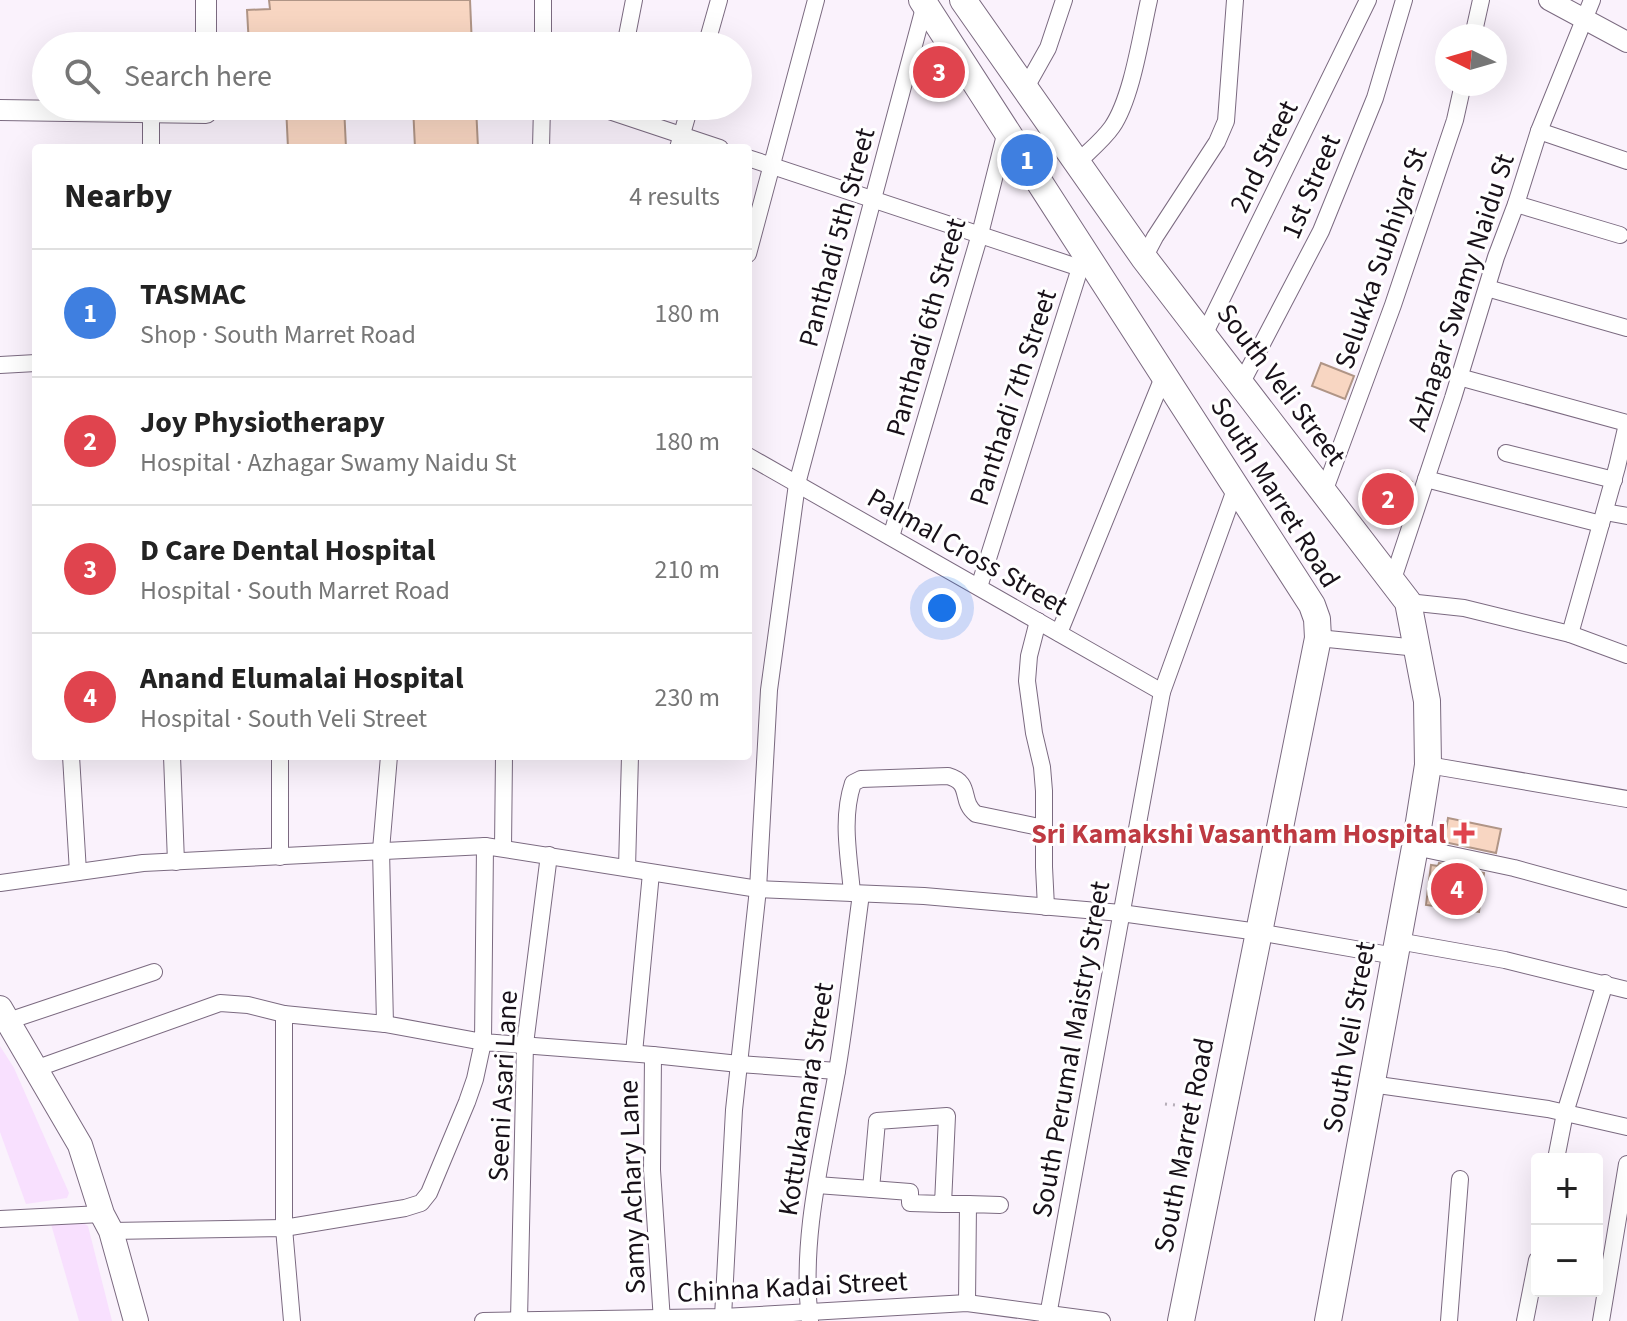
<!DOCTYPE html>
<meta charset="utf-8">
<style>
body{margin:0;font-family:"Source Sans 3",sans-serif;background:#f6f6f6;color:#222}
.controls{position:absolute;right:24px;bottom:24px;display:grid;overflow:hidden;border-radius:8px;box-shadow:0 8px 32px #0002}
.controls button{width:72px;height:72px;display:grid;place-items:center;padding:0;border:0;border-bottom:2px solid #e0e0e0;background:#fff;color:#222;font:40px sans-serif}
.compass{position:absolute;left:1435px;top:24px;width:72px;height:72px;border-radius:50%;background:#fff;box-shadow:0 8px 32px #0002;rotate:275deg}
.you{position:absolute;left:942px;top:608px;width:28px;height:28px;margin:-20px;border:6px solid #fff;border-radius:50%;background:#1a73e8;box-shadow:0 0 0 12px #1a73e833}
.badge{display:grid;place-items:center;width:52px;height:52px;border-radius:50%;background:#0b8043;color:#fff;font-size:26px;font-weight:700}
.pin{position:absolute;translate:-50% -50%;border:4px solid #fff;box-shadow:0 2px 8px #0006}
.list{margin:0;padding:0;list-style:none}
h2{display:flex;justify-content:space-between;align-items:center;height:104px;margin:0;padding:0 32px;font-size:34px}
h2 small{font-size:26px;font-weight:400;color:#767676}
.list li{display:grid;grid-template-columns:52px 1fr auto;gap:24px;align-items:center;box-sizing:border-box;height:128px;padding:0 32px;border-top:2px solid #e0e0e0}
.list b{display:block;font-size:30px;white-space:nowrap}
.list p{margin:0;font-size:26px;white-space:nowrap;color:#767676}
.list em{font-size:26px;font-style:normal;color:#767676}
.icon{flex:none;width:44px;height:44px;fill:none;stroke:currentColor;stroke-width:2;stroke-linecap:round;stroke-linejoin:round}
.map{position:relative;flex:none;width:1627px;height:1321px;overflow:hidden}
.search{position:absolute;background:#fff;box-shadow:0 8px 32px #0002;left:32px;top:32px;width:720px;height:88px;display:flex;align-items:center;gap:20px;box-sizing:border-box;padding:0 28px;border-radius:44px;color:#767676;font-size:30px}
.panel{position:absolute;background:#fff;box-shadow:0 8px 32px #0002;left:32px;top:144px;width:720px;height:616px;border-radius:8px}
.map>svg:first-child{display:block}
.built{fill:#f8e0fe}
.building{fill:#f8d6c2;stroke:#b09586;stroke-width:2}
.lines{fill:none;stroke-linecap:round;stroke-linejoin:round}
.minor-casing{stroke:#7b6a80;stroke-width:18}
.tertiary-casing{stroke:#7b6a80;stroke-width:22}
.secondary-casing{stroke:#7b6a80;stroke-width:26}
.primary-casing{stroke:#7b6a80;stroke-width:28}
.path{stroke:#b6aeb8;stroke-width:3;stroke-dasharray:2 6;stroke-linecap:butt}
.minor{stroke:#fff;stroke-width:16}
.tertiary{stroke:#fff;stroke-width:20}
.secondary{stroke:#fff;stroke-width:24}
.primary{stroke:#fff;stroke-width:26}
.health-dot{fill:#e0444e;stroke:#fff;stroke-width:3}
.labels{text-anchor:middle;stroke-width:6;stroke-linejoin:round;paint-order:stroke}
.street-label{font-size:28px;fill:#181119;stroke:#fff}
.health-label{font-size:28px;font-weight:bold;fill:#be3a42;stroke:#fff;text-anchor:end}
</style>
<div class="map">
<svg width="1627" height="1321" viewBox="0 0 1627 1321">
<rect width="100%" height="100%" fill="#faf2fc"/>
<g class="built">
<path d="M 0,1046 L 14,1068 L 69,1193 L 67,1198 L 26,1204 L 0,1132 Z"/>
<path d="M 80,1221 L 88,1226 L 112,1321 L 79,1321 L 51,1224 Z"/>
</g>
<g class="building">
<path d="M 269,0 L 470,0 L 472,46 L 283,46 L 283,44 L 249,46 L 247,10 L 270,9 Z"/>
<path d="M 926,54 L 941,58 L 948,69 L 943,87 L 919,80 Z"/>
<path d="M 286,106 L 344,106 L 346,148 L 288,148 Z"/>
<path d="M 413,106 L 476,106 L 478,148 L 415,148 Z"/>
<path d="M 1321,363 L 1354,376 L 1345,399 L 1312,386 Z"/>
<path d="M 1400,472 L 1412,482 L 1385,515 L 1373,504 Z"/>
<path d="M 1448,818 L 1501,829 L 1496,853 L 1444,842 Z"/>
<path d="M 1439,863 L 1484,873 L 1479,912 L 1426,905 L 1431,865 L 1438,866 Z"/>
</g>
<g class="lines">
<defs>
<g id="minor">
<path d="M 1473,36 L 1481,0"/>
<path d="M 543,46 L 543,0"/>
<path d="M 625,46 L 634,0"/>
<path d="M 706,46 L 719,0"/>
<path d="M 1025,89 L 1048,48 L 1064,0"/>
<path d="M 594,106 L 720,148"/>
<path d="M 151,112 L 151,148"/>
<path d="M 1539,131 L 1627,161"/>
<path d="M 541,148 L 542,106"/>
<path d="M 678,148 L 690,106"/>
<path d="M 748,158 L 1080,268 L 1090,260"/>
<path d="M 1077,163 C 1089,151 1103,140 1112,127 C 1132,98 1141,35 1149,0"/>
<path d="M 1516,204 L 1620,235"/>
<path d="M 748,254 L 816,0"/>
<path d="M 1144,258 L 1155,237 L 1217,142 L 1226,121 L 1235,0"/>
<path d="M 1487,288 L 1627,328"/>
<path d="M 1204,335 L 1368,0"/>
<path d="M 0,365 L 36,363"/>
<path d="M 1459,377 L 1627,423"/>
<path d="M 1241,384 L 1321,231 L 1375,98 L 1404,0"/>
<path d="M 1506,453 L 1614,480"/>
<path d="M 748,456 L 1162,692"/>
<path d="M 1426,479 L 1601,524"/>
<path d="M 1324,492 L 1393,305 L 1455,120 L 1463,84"/>
<path d="M 1605,512 L 1627,516"/>
<path d="M 891,537 L 980,234 L 1006,131"/>
<path d="M 1392,582 L 1453,398 L 1496,257 L 1516,204 L 1539,131 L 1592,0"/>
<path d="M 979,587 L 1080,268"/>
<path d="M 1408,602 L 1464,608 L 1570,634 L 1627,655"/>
<path d="M 1038,621 L 1029,656 L 1027,681 L 1034,733 L 1042,767 L 1044,791 L 1044,867 L 1046,907"/>
<path d="M 1059,633 L 1164,375"/>
<path d="M 1570,634 L 1617,467 L 1627,424"/>
<path d="M 1318,638 L 1418,648"/>
<path d="M 71,756 L 78,872"/>
<path d="M 172,756 L 176,862"/>
<path d="M 1428,765 L 1627,799"/>
<path d="M 485,846 L 483,1042 L 475,1079 L 467,1102 L 429,1193 L 421,1203 L 405,1208 L 284,1228 L 284,1014 L 385,1024 L 483,1042 L 653,1055 L 739,1064 L 837,1071"/>
<path d="M 1415,847 L 1514,868 L 1627,899"/>
<path d="M 503,848 L 504,756"/>
<path d="M 280,857 L 280,756"/>
<path d="M 627,868 L 630,756"/>
<path d="M 0,883 L 143,863 L 485,846 L 758,889 L 924,896 L 1121,913 L 1258,932 L 1395,956"/>
<path d="M 852,893 C 849,856 841,819 853,783 L 861,779 L 948,776 C 973,783 959,801 976,814 L 1044,828"/>
<path d="M 1398,941 L 1505,960 L 1627,990"/>
<path d="M 8,1021 L 154,972"/>
<path d="M 385,1024 L 381,850 L 389,756"/>
<path d="M 634,1053 L 651,873"/>
<path d="M 653,1055 L 652,1170 L 662,1321"/>
<path d="M 35,1069 L 220,1003 L 248,1005 L 284,1014"/>
<path d="M 1371,1084 L 1548,1109 L 1627,1127"/>
<path d="M 1556,1159 L 1565,1113 L 1605,983"/>
<path d="M 817,1185 L 871,1189"/>
<path d="M 943,1204 L 910,1203 L 910,1192 L 871,1189 L 877,1121 L 947,1116 L 943,1204 L 968,1204"/>
<path d="M 0,1219 L 102,1214"/>
<path d="M 111,1231 L 284,1228 L 292,1321"/>
<path d="M 967,1303 L 968,1204 L 1000,1205"/>
<path d="M 723,1317 L 734,1110 L 758,889 L 769,690 L 797,484 L 925,4"/>
<path d="M 519,1320 L 525,1044 L 549,855"/>
<path d="M 483,1321 L 723,1317 L 967,1303 L 1102,1321"/>
<path d="M 810,1321 C 800,1237 823,1153 837,1071 C 847,1012 853,953 861,894"/>
<path d="M 1047,1321 L 1162,692 L 1236,487"/>
<path d="M 1449,1321 L 1460,1179"/>
<path d="M 1525,1321 L 1537,1260"/>
<path d="M 1601,1321 L 1627,1164"/>
</g>
<g id="tertiary">
<path d="M 1549,0 L 1627,42"/>
<path d="M 206,46 L 206,0"/>
<path d="M 0,110 L 206,113 L 206,106"/>
</g>
<path id="secondary" d="M 0,1008 L 80,1145 L 102,1214 L 111,1231 L 136,1321"/>
<g id="primary">
<path d="M 922,0 L 1312,605 L 1317,619 L 1318,638 L 1181,1321"/>
<path d="M 963,0 L 1144,258 L 1408,602 L 1427,701 L 1428,765 L 1415,847 L 1328,1321"/>
</g>
</defs>
<use href="#minor" class="minor-casing"/>
<use href="#tertiary" class="tertiary-casing"/>
<use href="#secondary" class="secondary-casing"/>
<use href="#primary" class="primary-casing"/>
<path class="path" d="M 1165,1104 L 1203,1108"/>
<use href="#minor" class="minor"/>
<use href="#tertiary" class="tertiary"/>
<use href="#secondary" class="secondary"/>
<use href="#primary" class="primary"/>
</g>
<path class="health-dot" d="M1460 821h8v8h8v8h-8v8h-8v-8h-8v-8h8z"/>
<g class="labels">
<g class="street-label">
<text transform="translate(1263 156) rotate(-64)" y="10">2nd Street</text>
<text transform="translate(1310 186) rotate(-67)" y="10">1st Street</text>
<text transform="translate(836 237) rotate(-75)" y="10">Panthadi 5th Street</text>
<text transform="translate(1380 258) rotate(-71)" y="10">Selukka Subhiyar St</text>
<text transform="translate(1460 292) rotate(-72)" y="10">Azhagar Swamy Naidu St</text>
<text transform="translate(925 327) rotate(-74)" y="10">Panthadi 6th Street</text>
<text transform="translate(1282 384) rotate(53)" y="10">South Veli Street</text>
<text transform="translate(1012 397) rotate(-72)" y="10">Panthadi 7th Street</text>
<text transform="translate(1276 492) rotate(58)" y="10">South Marret Road</text>
<text transform="translate(968 551) rotate(30)" y="10">Palmal Cross Street</text>
<text transform="translate(1348 1037) rotate(-80)" y="10">South Veli Street</text>
<text transform="translate(1070 1049) rotate(-80)" y="10">South Perumal Maistry Street</text>
<text transform="translate(502 1086) rotate(-87)" y="10">Seeni Asari Lane</text>
<text transform="translate(805 1099) rotate(-81)" y="10">Kottukannara Street</text>
<text transform="translate(1183 1145) rotate(-79)" y="10">South Marret Road</text>
<text transform="translate(631 1187) rotate(-92)" y="10">Samy Achary Lane</text>
<text transform="translate(792 1286) rotate(-3)" y="10">Chinna Kadai Street</text>
</g>
<g class="health-label">
<text x="1446" y="843">Sri Kamakshi Vasantham Hospital</text>
</g>
</g>
</svg>
<div class="controls">
<button>+</button>
<button>−</button>
</div>
<svg class="compass" viewBox="-18 -18 36 36"><path d="M0-13l5 13h-10z" fill="#e53935"/><path d="M0 13l5-13h-10z" fill="#767676"/></svg>
<div class="you"></div>
<div class="pin badge" style="left:1027px;top:160px;background:#3f7fe0">1</div>
<div class="pin badge" style="left:1388px;top:499px;background:#e0444e">2</div>
<div class="pin badge" style="left:939px;top:72px;background:#e0444e">3</div>
<div class="pin badge" style="left:1457px;top:889px;background:#e0444e">4</div>
<div class="search"><svg class="icon" aria-label="search" viewBox="0 0 24 24"><circle cx="10" cy="10" r="6"/><path d="M15 15l6 6"/></svg>Search here</div>
<section class="panel">
<h2>Nearby<small>4 results</small></h2>
<ul class="list">
<li><span class="badge" style="background:#3f7fe0">1</span><div><b>TASMAC</b><p>Shop · South Marret Road</p></div><em>180 m</em></li>
<li><span class="badge" style="background:#e0444e">2</span><div><b>Joy Physiotherapy</b><p>Hospital · Azhagar Swamy Naidu St</p></div><em>180 m</em></li>
<li><span class="badge" style="background:#e0444e">3</span><div><b>D Care Dental Hospital</b><p>Hospital · South Marret Road</p></div><em>210 m</em></li>
<li><span class="badge" style="background:#e0444e">4</span><div><b>Anand Elumalai Hospital</b><p>Hospital · South Veli Street</p></div><em>230 m</em></li>
</ul>
</section>
</div>
